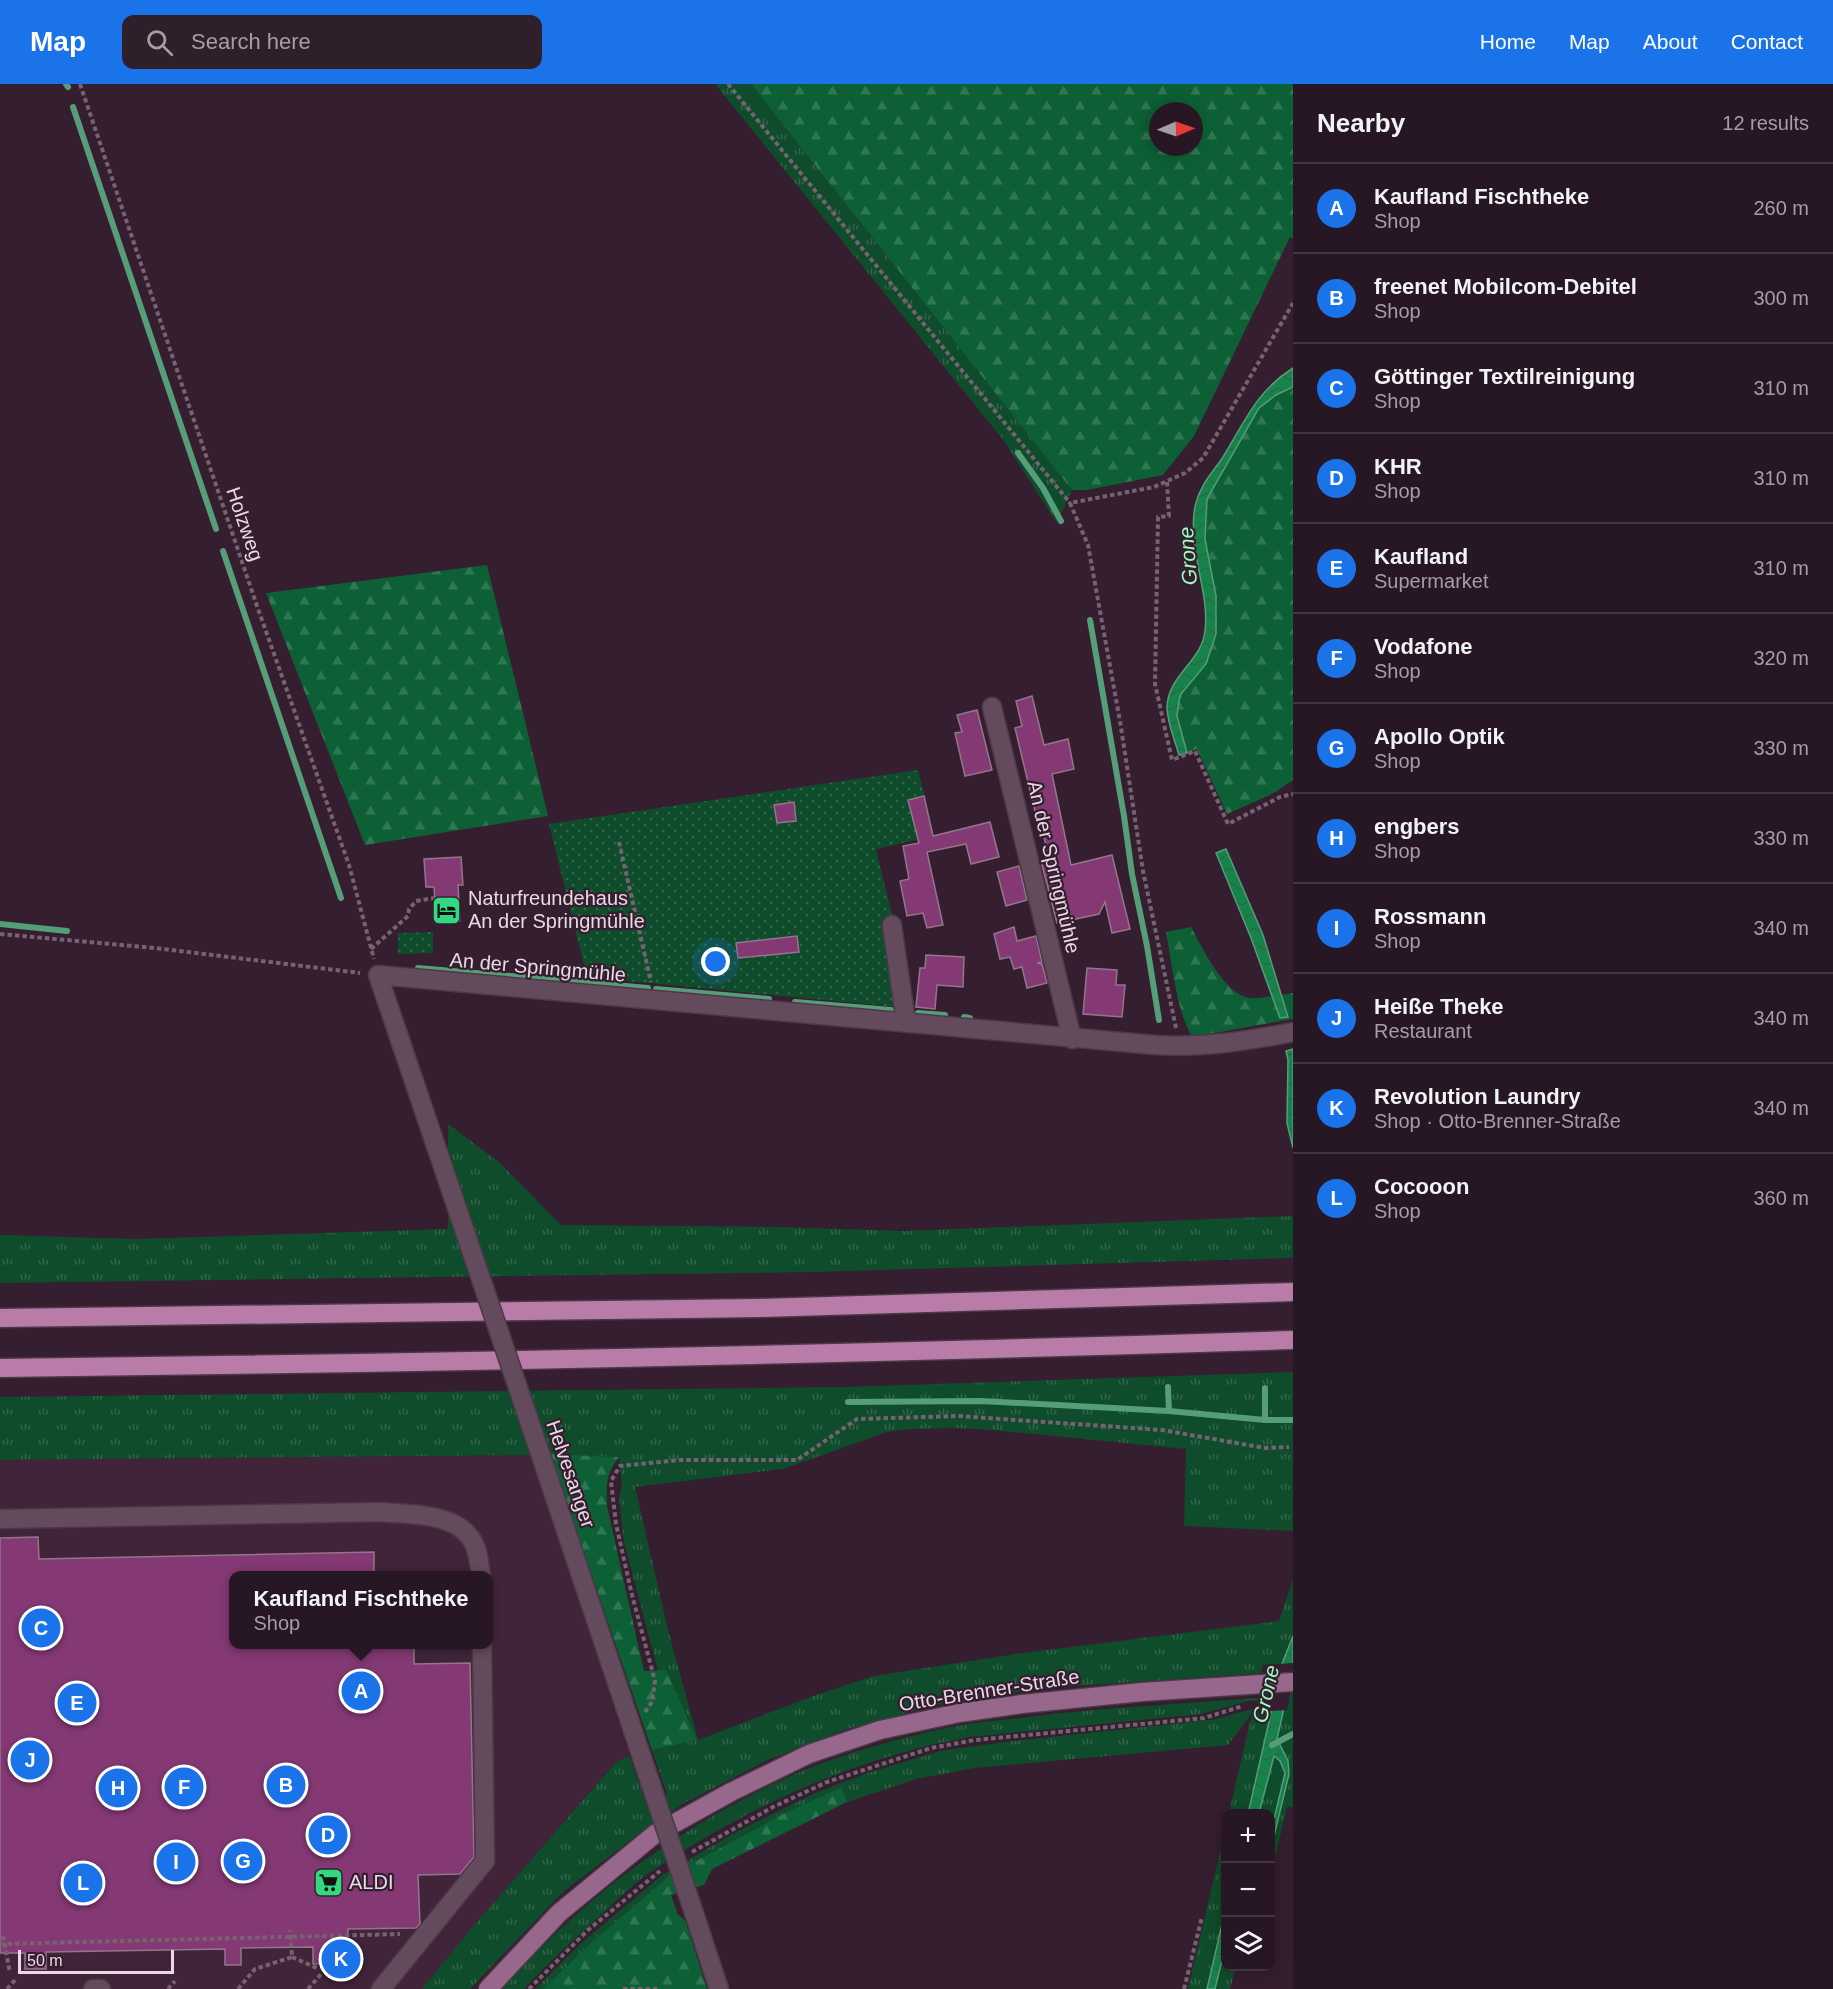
<!DOCTYPE html>
<meta charset="utf-8">
<style>
body{margin:0;font-family:Arial,sans-serif;background:#2f1f2b;color:#f1f3f6}
.controls{position:absolute;right:18px;bottom:18px;display:grid;overflow:hidden;border-radius:12px;box-shadow:0 3px 15px #0003}
.controls button{width:54px;height:54px;display:grid;place-items:center;padding:0;border:0;border-bottom:2px solid #433541;background:#271623;color:#f1f3f6;font:30px sans-serif}
.compass{position:absolute;left:1149px;top:18px;width:54px;height:54px;border-radius:50%;background:#271623;box-shadow:0 3px 15px #0003;rotate:88deg}
.scale{position:absolute;left:18px;bottom:15px;width:156px;box-sizing:border-box;padding-left:6px;border:3px solid #e9d9e4;border-top:0;font-size:16px;line-height:21px;white-space:nowrap;color:#e9d9e4;-webkit-text-stroke:4px #341e2f;paint-order:stroke}
.you{position:absolute;left:716px;top:878px;width:21px;height:21px;margin:-15px;border:4px solid #fff;border-radius:50%;background:#1a73e8;box-shadow:0 0 0 9px #1a73e833}
.badge{display:grid;place-items:center;width:39px;height:39px;border-radius:50%;background:#1a73e8;color:#fff;font-size:20px;font-weight:700}
.pin{position:absolute;translate:-50% -50%;border:3px solid #fff;box-shadow:0 2px 6px #0006}
.popup{position:absolute;left:229px;top:1487px;width:264px;height:78px;box-sizing:border-box;display:grid;place-content:center;border-radius:12px;background:#271623;filter:drop-shadow(0 2px 4px #0005);font-size:20px;white-space:nowrap;color:#a49fa6}
.popup b{font-size:22px;color:#f1f3f6}
.popup::after{content:'';position:absolute;left:50%;top:100%;margin-left:-12px;border:12px solid transparent;border-top-color:#271623}
.list{margin:0;padding:0;list-style:none}
h2{display:flex;justify-content:space-between;align-items:center;height:78px;margin:0;padding:0 24px;font-size:26px}
h2 small{font-size:20px;font-weight:400;color:#a49fa6}
.list li{display:grid;grid-template-columns:39px 1fr auto;gap:18px;align-items:center;box-sizing:border-box;height:90px;padding:0 24px;border-top:2px solid #433541}
.list b{display:block;font-size:22px;white-space:nowrap}
.list p{margin:0;font-size:20px;white-space:nowrap;color:#a49fa6}
.list em{font-size:20px;font-style:normal;color:#a49fa6}
.icon{flex:none;width:33px;height:33px;fill:none;stroke:currentColor;stroke-width:2;stroke-linecap:round;stroke-linejoin:round}
.map{position:relative;flex:none;width:1293px;height:1905px;overflow:hidden}
header{display:flex;align-items:center;gap:36px;box-sizing:border-box;height:84px;padding:0 30px;background:#1a73e8;color:#fff}
header strong{font-size:28px}
nav{display:flex;gap:33px;margin-inline-start:auto;font-size:21px}
.search{width:420px;height:54px;background:#2f1f2b;display:flex;align-items:center;gap:15px;box-sizing:border-box;padding:0 21px;border-radius:12px;color:#a49fa6;font-size:22px}
main{display:flex}
aside{flex:1;background:#271623}
.map>svg:first-child{display:block}
.built{fill:#41243a;fill-rule:evenodd}
.grass{fill:url(#grass-tufts)}
.forest{fill:url(#forest-firs);fill-rule:evenodd}
.park{fill:url(#park-dots)}
.water{fill:url(#water-waves);stroke:#569d79;stroke-width:1.5}
.pier{fill:#341e2f}
.lines{fill:none;stroke-linecap:round;stroke-linejoin:round}
.stream{stroke:#569d79;stroke-width:6}
.building{fill:#843974;stroke:#92768a;stroke-width:1.5}
.minor-casing{stroke:#4c3947;stroke-width:21}
.major-casing{stroke:#4c3947;stroke-width:21}
.highway-casing{stroke:#4c3947;stroke-width:21}
.path{stroke:#766271;stroke-width:4;stroke-dasharray:4.5 3;stroke-linecap:butt}
.minor{stroke:#644a5d;stroke-width:18}
.major{stroke:#97688b;stroke-width:18}
.highway{stroke:#b97ca9;stroke-width:18}
.minor-bridge-casing{stroke:#4c3947;stroke-width:21;stroke-linecap:butt}
.minor-bridge{stroke:#644a5d;stroke-width:18}
.labels{text-anchor:middle;stroke-width:4.5;stroke-linejoin:round;paint-order:stroke}
.street-label{font-size:20px;fill:#e9d9e4;stroke:#341e2f}
.poi-label{font-size:20px;fill:#e9d9e4;stroke:#341e2f;text-anchor:start}
.water-label{font-size:21px;font-style:italic;fill:#9efdbf;stroke:#341e2f}
</style>
<header>
<strong>Map</strong>
<div class="search"><svg class="icon" aria-label="search" viewBox="0 0 24 24"><circle cx="10" cy="10" r="6"/><path d="M15 15l6 6"/></svg>Search here</div>
<nav><a>Home</a><a>Map</a><a>About</a><a>Contact</a></nav>
</header>
<main>
<div class="map">
<svg width="1293" height="1905" viewBox="0 0 1293 1905">
<defs>
<pattern id="grass-tufts" width="24" height="20" patternUnits="userSpaceOnUse" patternTransform="scale(1.5)"><rect width="24" height="20" fill="#0f4c2b"/><path d="M3 7l-1-3M5 7V3M7 7l1-3M15 17l-1-3M17 17v-4M19 17l1-3" fill="none" stroke="#32654a"/></pattern>
<pattern id="forest-firs" width="22" height="20" patternUnits="userSpaceOnUse" patternTransform="scale(1.5)"><rect width="22" height="20" fill="#0d6035"/><path d="M5 1l3.5 6h-7zM16 11l3.5 6h-7z" fill="#307652"/></pattern>
<pattern id="park-dots" width="8" height="8" patternUnits="userSpaceOnUse" patternTransform="scale(1.5)"><rect width="8" height="8" fill="#0f4c2b"/><path d="M2 2h.1M6 6h.1" fill="none" stroke="#32654a" stroke-width="1.8" stroke-linecap="round"/></pattern>
<pattern id="water-waves" width="16" height="10" patternUnits="userSpaceOnUse" patternTransform="scale(1.5)"><rect width="16" height="10" fill="#17834b"/><path d="M0 5q4-4 8 0t8 0" fill="none" stroke="#2a6948"/></pattern>
</defs>
<rect width="100%" height="100%" fill="#341e2f"/>
<path class="built" d="M 530,1371 L 629,1671 L 614,1679 L 464,1853 L 422,1905 L 0,1905 L 0,1376 ZM 234,1492 L 488,1492 L 488,1560 L 234,1560 Z"/>
<g class="grass">
<path d="M 715,0 L 751,0 L 1072,406 L 1057,439 L 1004,357 Z"/>
<path d="M 448,1040 L 500,1079 L 561,1141 L 779,1143 L 903,1147 L 1293,1132 L 1293,1174 L 812,1188 L 0,1199 L 0,1151 L 136,1155 L 448,1145 Z"/>
<path d="M 1293,1288 L 1293,1447 L 1184,1442 L 1186,1365 L 993,1346 L 954,1344 L 911,1345 L 887,1348 L 783,1385 L 635,1403 L 667,1542 L 698,1656 L 813,1612 L 873,1592 L 1023,1569 L 1279,1537 L 1293,1495 L 1293,1552 L 1286,1567 L 1248,1729 L 1229,1729 L 1252,1629 L 1228,1661 L 974,1684 L 916,1695 L 847,1718 L 842,1703 L 789,1727 L 670,1791 L 591,1859 L 543,1905 L 535,1905 L 579,1861 L 662,1791 L 740,1746 L 815,1709 L 868,1689 L 940,1667 L 1005,1658 L 1216,1635 L 1253,1625 L 1253,1628 L 1270,1627 L 1279,1580 L 1263,1581 L 1261,1589 L 1034,1605 L 932,1622 L 847,1645 L 770,1675 L 686,1718 L 641,1748 L 562,1809 L 470,1905 L 422,1905 L 464,1853 L 615,1679 L 629,1671 L 648,1725 L 667,1710 L 652,1666 L 697,1656 L 666,1587 L 658,1587 L 624,1458 L 619,1414 L 622,1402 L 619,1373 L 550,1370 L 534,1323 L 514,1323 L 530,1371 L 0,1376 L 0,1313 L 844,1303 Z"/>
<path d="M 1293,1584 L 1293,1723 L 1287,1723 L 1271,1791 L 1271,1765 L 1289,1690 L 1288,1677 L 1277,1655 Z"/>
<path d="M 1271,1613 L 1270,1616 L 1249,1617 L 1201,1630 L 970,1653 C 857,1673 750,1722 655,1785 C 635,1798 617,1816 600,1832 C 573,1856 548,1879 524,1905 L 503,1905 C 576,1820 668,1751 769,1702 C 819,1677 877,1660 932,1647 C 966,1639 1001,1636 1036,1632 C 1114,1623 1193,1619 1271,1613 Z"/>
<path d="M 1273,1672 L 1280,1677 L 1285,1689 L 1271,1748 L 1270,1730 L 1259,1730 Z"/>
<path d="M 1225,1747 L 1225,1827 L 1207,1905 L 1188,1905 Z"/>
<path d="M 1225,1864 L 1226,1882 L 1236,1883 L 1230,1905 L 1215,1905 Z"/>
</g>
<g class="forest">
<path d="M 751,0 L 1293,0 L 1293,155 L 1290,153 L 1194,352 L 1163,391 L 1087,406 L 1072,406 ZM 1158,27 L 1194,27 L 1194,63 L 1158,63 Z"/>
<path d="M 1293,303 L 1293,696 L 1274,709 L 1227,730 L 1197,665 L 1187,669 L 1177,632 L 1179,617 L 1181,610 L 1192,595 L 1217,531 L 1216,512 L 1205,455 L 1207,415 L 1259,324 L 1276,311 Z"/>
<path d="M 487,481 L 548,732 L 365,761 L 266,509 Z"/>
<path d="M 1191,843 C 1202,863 1224,910 1249,914 C 1255,915 1265,913 1272,912 L 1280,934 L 1288,932 L 1281,911 L 1293,909 L 1293,935 L 1192,953 C 1176,925 1172,879 1166,848 Z"/>
<path d="M 550,1370 L 619,1373 C 605,1391 607,1400 607,1422 L 644,1587 L 666,1586 L 697,1656 L 652,1666 Z"/>
<path d="M 842,1703 L 847,1718 L 712,1785 L 704,1801 L 671,1811 L 678,1831 L 685,1836 L 707,1905 L 543,1905 L 591,1859 L 670,1791 L 789,1727 Z"/>
</g>
<g class="park">
<path d="M 918,686 L 934,752 L 876,765 L 892,831 L 887,841 L 897,923 L 587,893 L 549,740 Z"/>
<path d="M 433,848 L 433,869 L 398,870 L 398,849 Z"/>
</g>
<g class="water">
<path d="M 1293,284 L 1293,303 L 1276,311 L 1259,324 L 1207,415 L 1205,455 L 1216,512 L 1216,550 L 1206,580 L 1181,610 L 1179,617 L 1177,632 L 1187,669 L 1179,671 C 1175,656 1167,639 1167,623 C 1168,591 1202,577 1205,547 C 1209,514 1195,483 1194,451 C 1193,441 1193,429 1196,419 C 1200,402 1211,390 1221,376 C 1244,340 1255,308 1293,284 Z"/>
<path d="M 1226,765 L 1263,851 L 1288,933 L 1280,934 L 1251,854 L 1216,769 Z"/>
<path d="M 1293,965 L 1293,1064 L 1287,1039 L 1288,976 L 1286,967 Z"/>
<path d="M 1293,1552 L 1293,1584 L 1277,1655 L 1288,1677 L 1289,1690 L 1271,1765 L 1271,1748 L 1285,1689 L 1280,1677 L 1274,1672 L 1259,1729 L 1248,1730 L 1282,1580 Z"/>
<path d="M 1225,1827 L 1225,1864 L 1215,1905 L 1207,1905 Z"/>
</g>
<path class="pier" d="M 1293,1579 L 1293,1598 L 1287,1626 L 1270,1627 L 1279,1580 Z"/>
<g class="lines">
<g class="stream">
<path d="M 66,0 L 68,3"/>
<path d="M 73,23 L 216,445"/>
<path d="M 1018,369 L 1043,404 L 1061,437"/>
<path d="M 223,467 L 341,814"/>
<path d="M 1090,536 L 1124,732 L 1132,790 L 1147,862 L 1159,936"/>
<path d="M 0,840 L 67,847"/>
<path d="M 418,884 L 648,904"/>
<path d="M 656,905 L 769,915"/>
<path d="M 795,918 L 891,926"/>
<path d="M 918,929 L 945,931"/>
<path d="M 964,933 L 970,934"/>
<path d="M 1168,1303 L 1169,1327"/>
<path d="M 1265,1304 L 1265,1336 L 1293,1336"/>
<path d="M 848,1318 L 981,1317 L 1169,1327 L 1265,1336"/>
<path d="M 1272,1661 L 1293,1650"/>
</g>
</g>
<g class="building">
<path d="M 1032,612 L 1044,661 L 1068,655 L 1074,685 L 1052,690 L 1071,781 L 1112,771 L 1130,845 L 1112,849 L 1105,818 L 1099,830 L 1057,839 L 1041,777 L 1049,775 L 1041,740 L 1038,740 L 1015,644 L 1022,642 L 1016,617 Z"/>
<path d="M 977,626 L 992,686 L 965,692 L 955,649 L 962,648 L 957,631 Z"/>
<path d="M 924,712 L 933,752 L 990,738 L 999,773 L 971,780 L 966,760 L 927,768 L 943,841 L 927,844 L 923,829 L 907,832 L 900,797 L 909,795 L 903,762 L 919,759 L 908,716 Z"/>
<path d="M 794,718 L 796,737 L 777,739 L 774,721 Z"/>
<path d="M 461,773 L 463,801 L 458,801 L 460,837 L 436,839 L 434,803 L 426,803 L 424,775 Z"/>
<path d="M 1019,782 L 1027,816 L 1006,822 L 997,788 Z"/>
<path d="M 1014,843 L 1017,857 L 1036,852 L 1042,878 L 1037,879 L 1042,880 L 1047,899 L 1027,904 L 1022,883 L 1014,885 L 1010,873 L 1000,875 L 994,850 Z"/>
<path d="M 797,852 L 799,868 L 738,874 L 736,859 Z"/>
<path d="M 926,871 L 964,873 L 963,903 L 937,901 L 935,925 L 916,923 L 920,884 L 925,884 Z"/>
<path d="M 1087,884 L 1117,886 L 1116,901 L 1125,901 L 1122,933 L 1083,930 Z"/>
<path d="M 38,1453 L 39,1475 L 374,1468 L 374,1491 L 234,1491 L 234,1560 L 414,1560 L 414,1580 L 470,1579 L 474,1773 L 460,1790 L 418,1791 L 420,1840 L 416,1844 L 348,1845 L 346,1877 L 334,1877 L 334,1879 L 313,1880 L 313,1863 L 241,1864 L 241,1881 L 225,1881 L 225,1865 L 46,1868 L 46,1885 L 25,1885 L 25,1869 L 0,1869 L 0,1454 Z"/>
</g>
<g class="lines">
<defs>
<g id="minor">
<path d="M 992,623 L 1072,955"/>
<path d="M 892,841 L 906,938"/>
<path d="M 462,1139 L 378,891 L 1155,961 C 1202,964 1247,957 1293,948"/>
<path d="M 535,1354 L 640,1668"/>
<path d="M 0,1435 L 381,1428 C 408,1431 450,1428 469,1452 C 478,1461 479,1479 481,1492"/>
<path d="M 692,1823 L 719,1905"/>
<path d="M 93,1905 L 101,1905"/>
<path d="M 381,1905 L 485,1777 L 482,1560"/>
</g>
<path id="major" d="M 488,1905 L 559,1829 L 655,1750 L 731,1708 L 809,1670 L 880,1646 L 959,1629 L 1022,1620 L 1142,1608 L 1293,1598"/>
<g id="highway">
<path d="M 0,1234 L 758,1224 L 1293,1208"/>
<path d="M 0,1284 C 431,1279 862,1270 1293,1256"/>
</g>
</defs>
<use href="#minor" class="minor-casing"/>
<use href="#major" class="major-casing"/>
<use href="#highway" class="highway-casing"/>
<g class="path">
<path d="M 80,0 L 257,522 L 349,781 L 374,875"/>
<path d="M 728,0 L 1070,419"/>
<path d="M 1167,398 L 1169,432 L 1158,433 L 1155,600 L 1172,676 L 1195,667 L 1228,740 L 1280,713 L 1293,710"/>
<path d="M 619,758 L 651,898"/>
<path d="M 0,850 L 155,864 L 360,889"/>
<path d="M 371,865 L 408,832 L 409,825 L 416,817 L 435,814"/>
<path d="M 1176,944 L 1143,787 L 1120,637 L 1088,461 L 1070,419 L 1154,403 L 1185,389 L 1203,374 L 1293,219"/>
<path d="M 645,1628 L 652,1618 L 655,1597 L 632,1511 L 616,1440 L 611,1397 L 620,1382 L 680,1376 L 797,1376 L 857,1335 L 958,1332 L 1162,1346 L 1265,1364 L 1289,1363"/>
<path d="M 692,1768 L 773,1723 L 827,1698 L 931,1664 L 975,1656 L 1204,1634 L 1243,1622"/>
<path d="M 3,1852 L 10,1889"/>
<path d="M 0,1860 L 400,1850"/>
<path d="M 292,1873 L 317,1884"/>
<path d="M 7,1905 L 16,1895"/>
<path d="M 168,1905 L 175,1897"/>
<path d="M 238,1905 L 255,1885 L 292,1873 L 290,1846"/>
<path d="M 308,1905 L 322,1889"/>
<path d="M 529,1905 L 588,1846 L 660,1787"/>
<path d="M 623,1905 L 659,1905"/>
<path d="M 1184,1905 L 1202,1833"/>
</g>
<use href="#minor" class="minor"/>
<use href="#major" class="major"/>
<use href="#highway" class="highway"/>
<defs>
<g id="minor-bridge">
<path d="M 462,1139 L 535,1354"/>
<path d="M 640,1668 L 692,1823"/>
</g>
</defs>
<use href="#minor-bridge" class="minor-bridge-casing"/>
<use href="#minor-bridge" class="minor-bridge"/>
</g>
<defs>
<symbol id="hotel-square" viewBox="-11 -11 22 22"><rect x="-9" y="-9" width="18" height="18" rx="4" fill="#34d881" stroke="#341e2f"/><path d="M-6-4.5h1.5V1H6V5H4.5V3h-9V5H-6ZM-4 0a1.8 1.8 0 1 1 3.6 0ZM.5 0V-2.5h3Q6-2.5 6 0Z" fill="#111"/></symbol>
<symbol id="supermarket-square" viewBox="-11 -11 22 22"><rect x="-9" y="-9" width="18" height="18" rx="4" fill="#34d881" stroke="#341e2f"/><path d="M-6-5.5h2.5l.6 2H6L4.5 2H-2.5L-4.4-4H-6ZM-1.5 3.2a1.3 1.3 0 1 0 .1 0ZM3 3.2a1.3 1.3 0 1 0 .1 0Z" fill="#111"/></symbol>
</defs>
<g fill-rule="evenodd">
<use href="#hotel-square" x="430" y="810" width="33" height="33"/>
<use href="#supermarket-square" x="312" y="1782" width="33" height="33"/>
</g>
<g class="labels">
<g class="street-label">
<text transform="translate(245 440) rotate(71)" y="7">Holzweg</text>
<text transform="translate(1054 783) rotate(77)" y="7">An der Springmühle</text>
<text transform="translate(538 883) rotate(5)" y="7">An der Springmühle</text>
<text transform="translate(571 1390) rotate(71)" y="7">Helvesanger</text>
<text transform="translate(989 1606) rotate(-9)" y="7">Otto-Brenner-Straße</text>
</g>
<g class="poi-label">
<text x="468" y="821">Naturfreundehaus<tspan x="468" dy="23">An der Springmühle</tspan></text>
<text x="349" y="1805">ALDI</text>
</g>
<g class="water-label">
<text transform="translate(1188 472) rotate(-94)" y="7">Grone</text>
<text transform="translate(1266 1610) rotate(-77)" y="7">Grone</text>
</g>
</g>
</svg>
<div class="controls">
<button>+</button>
<button>−</button>
<button><svg class="icon" aria-label="layers" viewBox="0 0 24 24"><path d="M12 4l9 5-9 5-9-5zM3 14l9 5 9-5"/></svg></button>
</div>
<svg class="compass" viewBox="-18 -18 36 36"><path d="M0-13l5 13h-10z" fill="#e53935"/><path d="M0 13l5-13h-10z" fill="#a49fa6"/></svg>
<div class="scale">50 m</div>
<div class="you"></div>
<div class="pin badge" style="left:361px;top:1607px">A</div>
<div class="popup"><b>Kaufland Fischtheke</b>Shop</div>
<div class="pin badge" style="left:286px;top:1701px">B</div>
<div class="pin badge" style="left:41px;top:1544px">C</div>
<div class="pin badge" style="left:328px;top:1751px">D</div>
<div class="pin badge" style="left:77px;top:1619px">E</div>
<div class="pin badge" style="left:184px;top:1703px">F</div>
<div class="pin badge" style="left:243px;top:1777px">G</div>
<div class="pin badge" style="left:118px;top:1704px">H</div>
<div class="pin badge" style="left:176px;top:1778px">I</div>
<div class="pin badge" style="left:30px;top:1676px">J</div>
<div class="pin badge" style="left:341px;top:1875px">K</div>
<div class="pin badge" style="left:83px;top:1799px">L</div>
</div>
<aside>
<h2>Nearby<small>12 results</small></h2>
<ul class="list">
<li><span class="badge">A</span><div><b>Kaufland Fischtheke</b><p>Shop</p></div><em>260 m</em></li>
<li><span class="badge">B</span><div><b>freenet Mobilcom-Debitel</b><p>Shop</p></div><em>300 m</em></li>
<li><span class="badge">C</span><div><b>Göttinger Textilreinigung</b><p>Shop</p></div><em>310 m</em></li>
<li><span class="badge">D</span><div><b>KHR</b><p>Shop</p></div><em>310 m</em></li>
<li><span class="badge">E</span><div><b>Kaufland</b><p>Supermarket</p></div><em>310 m</em></li>
<li><span class="badge">F</span><div><b>Vodafone</b><p>Shop</p></div><em>320 m</em></li>
<li><span class="badge">G</span><div><b>Apollo Optik</b><p>Shop</p></div><em>330 m</em></li>
<li><span class="badge">H</span><div><b>engbers</b><p>Shop</p></div><em>330 m</em></li>
<li><span class="badge">I</span><div><b>Rossmann</b><p>Shop</p></div><em>340 m</em></li>
<li><span class="badge">J</span><div><b>Heiße Theke</b><p>Restaurant</p></div><em>340 m</em></li>
<li><span class="badge">K</span><div><b>Revolution Laundry</b><p>Shop · Otto-Brenner-Straße</p></div><em>340 m</em></li>
<li><span class="badge">L</span><div><b>Cocooon</b><p>Shop</p></div><em>360 m</em></li>
</ul>
</aside>
</main>
